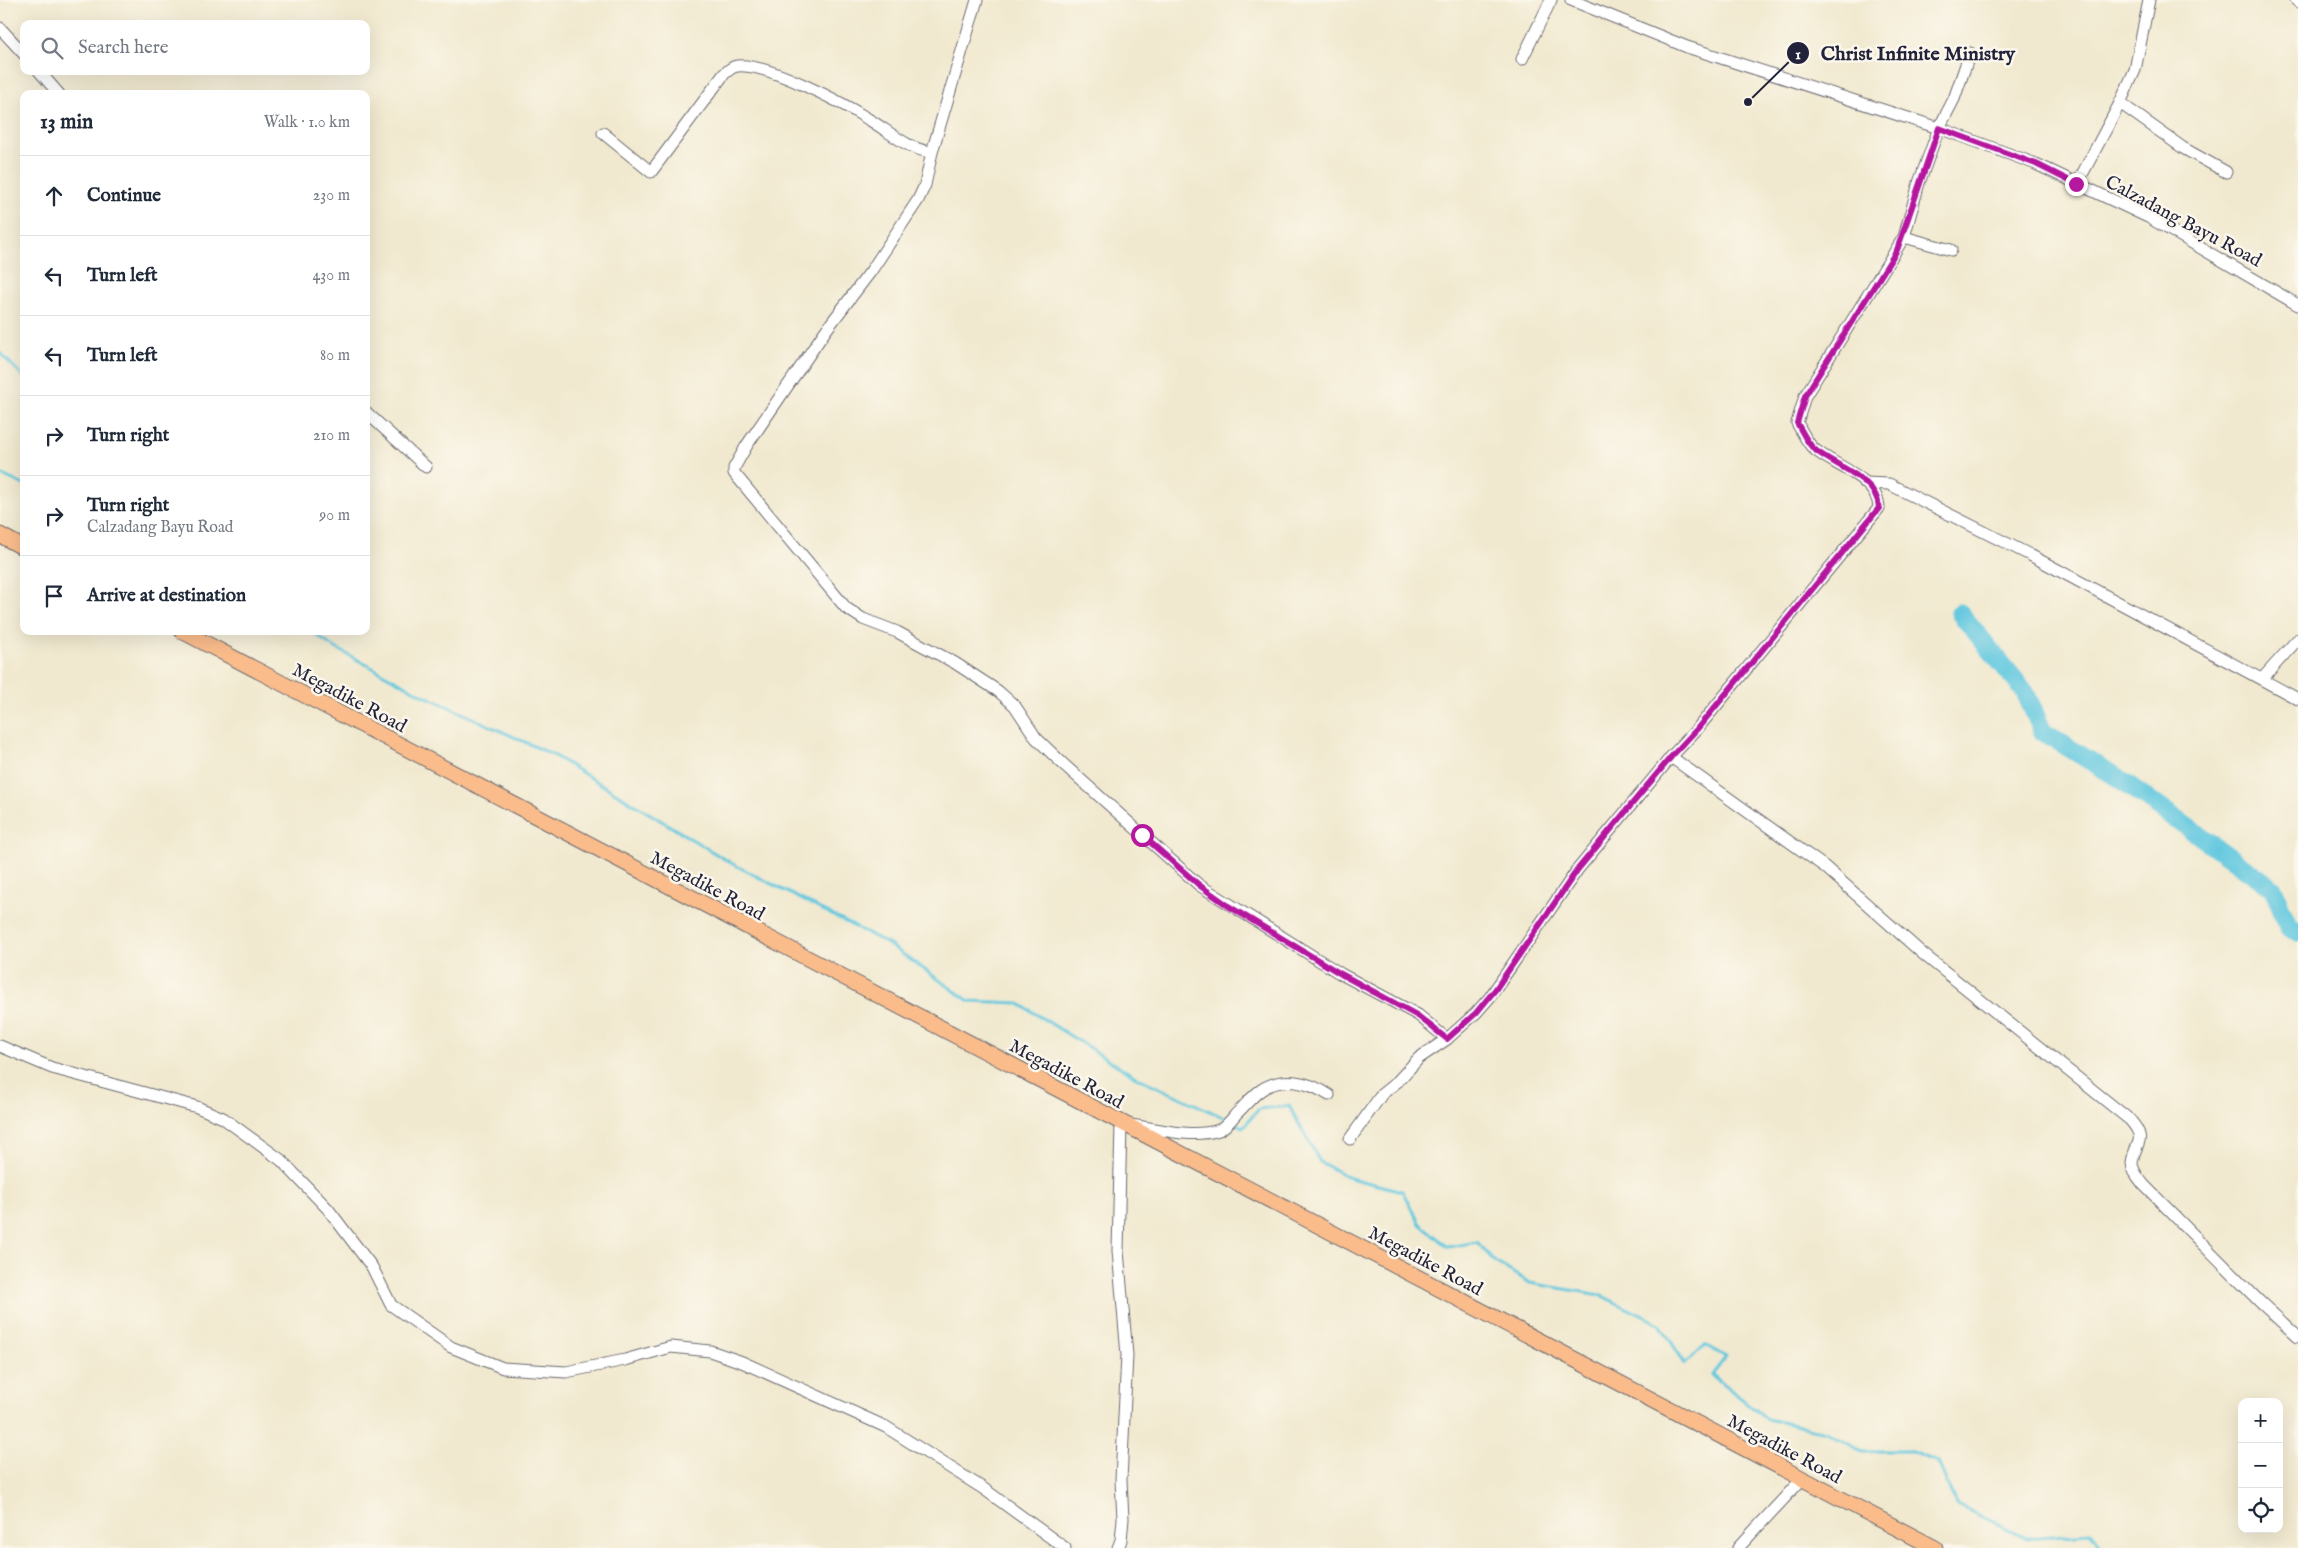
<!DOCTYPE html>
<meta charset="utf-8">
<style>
body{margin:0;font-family:"IM FELL English",serif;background:#f2f2f3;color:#1f2937}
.controls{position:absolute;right:15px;bottom:15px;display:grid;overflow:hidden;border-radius:10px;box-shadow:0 5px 20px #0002}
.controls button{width:45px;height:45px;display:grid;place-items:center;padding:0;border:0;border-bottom:1px solid #e0e1e3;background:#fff;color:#1f2937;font:25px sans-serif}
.stop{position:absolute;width:15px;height:15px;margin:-11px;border:4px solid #b5179e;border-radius:50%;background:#fff}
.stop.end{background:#b5179e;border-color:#fff;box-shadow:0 1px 5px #0008}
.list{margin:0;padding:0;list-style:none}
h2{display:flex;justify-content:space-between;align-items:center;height:65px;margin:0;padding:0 20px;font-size:21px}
h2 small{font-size:16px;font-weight:400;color:#747a83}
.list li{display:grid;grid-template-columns:32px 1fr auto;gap:15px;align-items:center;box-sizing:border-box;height:80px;padding:0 20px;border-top:1px solid #e0e1e3}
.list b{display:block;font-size:19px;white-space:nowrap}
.list p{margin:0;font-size:16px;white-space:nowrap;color:#747a83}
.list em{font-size:16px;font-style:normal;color:#747a83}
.icon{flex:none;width:28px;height:28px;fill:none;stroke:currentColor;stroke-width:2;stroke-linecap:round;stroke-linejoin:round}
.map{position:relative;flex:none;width:2298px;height:1548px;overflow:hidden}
.search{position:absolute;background:#fff;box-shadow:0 5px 20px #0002;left:20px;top:20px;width:350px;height:55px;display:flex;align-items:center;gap:12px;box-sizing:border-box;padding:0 18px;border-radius:10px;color:#747a83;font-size:19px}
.panel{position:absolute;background:#fff;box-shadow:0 5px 20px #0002;left:20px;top:90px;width:350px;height:545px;border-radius:10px}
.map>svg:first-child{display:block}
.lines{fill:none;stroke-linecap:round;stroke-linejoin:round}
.stream{stroke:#61c7df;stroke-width:3}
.river{stroke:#61c7df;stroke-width:19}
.minor-casing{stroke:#6a686f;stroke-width:13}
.major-casing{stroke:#6a686f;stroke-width:17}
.minor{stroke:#fff;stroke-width:11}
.major{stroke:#fabc8b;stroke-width:15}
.route{stroke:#b5179e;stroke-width:6}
.labels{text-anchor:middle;stroke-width:5;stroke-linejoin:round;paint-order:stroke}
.street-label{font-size:19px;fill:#22223b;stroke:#fbf7ec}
.leader{fill:none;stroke:#22223b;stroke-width:2}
.callout-dot{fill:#22223b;stroke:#fbf7ec;stroke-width:2}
.mark-label{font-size:15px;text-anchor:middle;font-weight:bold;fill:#fff}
.callout-label{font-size:20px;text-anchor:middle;font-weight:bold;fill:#22223b;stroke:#fbf7ec;stroke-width:5;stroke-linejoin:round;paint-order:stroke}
</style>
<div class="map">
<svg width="2298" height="1548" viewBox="0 0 2298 1548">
<rect width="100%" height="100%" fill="#fbf7ec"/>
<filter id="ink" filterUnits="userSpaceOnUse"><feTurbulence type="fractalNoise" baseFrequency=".02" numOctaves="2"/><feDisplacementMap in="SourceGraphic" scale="10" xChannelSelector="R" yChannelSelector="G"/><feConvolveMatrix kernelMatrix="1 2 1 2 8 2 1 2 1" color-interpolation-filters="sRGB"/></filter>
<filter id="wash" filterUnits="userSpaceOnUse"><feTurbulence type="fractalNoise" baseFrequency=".0096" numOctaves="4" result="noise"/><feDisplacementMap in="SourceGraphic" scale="20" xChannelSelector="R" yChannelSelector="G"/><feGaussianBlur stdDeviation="1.12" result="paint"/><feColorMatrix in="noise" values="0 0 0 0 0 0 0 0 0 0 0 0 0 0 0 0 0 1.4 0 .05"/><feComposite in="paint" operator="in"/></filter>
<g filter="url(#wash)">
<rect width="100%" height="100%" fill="#f1e9cf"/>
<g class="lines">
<g class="stream">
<path d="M 0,353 L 24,377"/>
<path d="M 0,474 L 24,485"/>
<path d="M 312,631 L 330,645 L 423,695 L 553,755 L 731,863 L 888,944 L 969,1001 L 1018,1003 L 1136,1077 L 1227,1119"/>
<path d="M 1233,1122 L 1243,1127 L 1259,1109 L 1289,1106 L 1320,1162 L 1350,1178 L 1402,1191 L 1420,1224 L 1448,1247 L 1477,1242 L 1495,1262 L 1530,1283 L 1600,1295 L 1660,1324 L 1685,1364 L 1705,1345 L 1726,1357 L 1712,1375 L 1767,1419 L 1826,1432 L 1862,1451 L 1908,1451 L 1938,1462 L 1956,1504 L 2026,1538 L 2090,1533 L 2102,1548"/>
</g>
<path class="river" d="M 1960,613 L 2025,692 L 2043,732 L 2120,779 L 2273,888 L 2289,928 L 2298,932"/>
</g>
</g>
<g filter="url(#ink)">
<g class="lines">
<defs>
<g id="minor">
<path d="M 977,0 L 932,152 L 925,185 L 918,200 L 871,271 L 826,330 L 747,445 L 734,468 L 734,473 L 846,608 L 863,619 L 897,632 L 955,663 L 998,691 L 1015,706 L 1036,738 L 1062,763 L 1199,885 L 1341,974 L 1418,1015 L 1447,1039"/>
<path d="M 1571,0 L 1687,47 L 1939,128 L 2036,164 L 2148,217 L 2298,305"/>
<path d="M 2296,0 L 2298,2"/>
<path d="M 0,28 L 24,54"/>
<path d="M 1522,59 L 1551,0"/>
<path d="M 39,71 L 59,94"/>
<path d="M 2120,103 L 2183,148 L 2226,172"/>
<path d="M 603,133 L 651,172 L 724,74 C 728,71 731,67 737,66 C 765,62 843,103 868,119 C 889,131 908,150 932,152"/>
<path d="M 2077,184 L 2120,103 L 2135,70 L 2149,0"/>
<path d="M 1904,237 L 1951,250"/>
<path d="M 366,412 L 426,467"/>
<path d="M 1865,483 L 1889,484 L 2030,555 L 2298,699"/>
<path d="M 2262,679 L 2298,639"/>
<path d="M 1671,757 L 1825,867 L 1923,954 L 2130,1120 C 2149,1142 2134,1142 2132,1163 C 2132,1171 2139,1178 2143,1184 L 2259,1301 L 2298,1337"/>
<path d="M 0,1046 L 52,1068 L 197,1107 L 223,1118 L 281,1160 L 328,1209 L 372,1267 L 391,1305 L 451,1347 L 503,1368 L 566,1372 L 625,1360 L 671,1347 L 710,1351 L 742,1362 L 886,1427 L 984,1489 L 1065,1548"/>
<path d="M 1350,1139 L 1382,1094 L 1397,1082 L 1419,1058 L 1447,1039 L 1476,1013 L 1490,997 L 1578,869 L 1671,757 L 1697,729 L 1879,508 C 1878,478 1834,466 1814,449 C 1807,443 1802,431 1797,423 L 1805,396 L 1904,237 L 1919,183 L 1939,128 L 1954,99 L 1970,53"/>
<path d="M 1118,1548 L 1121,1540 L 1123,1519 L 1121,1480 L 1127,1355 L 1118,1251 L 1121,1124 C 1153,1126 1187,1140 1219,1130 C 1226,1127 1232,1119 1236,1114 C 1244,1107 1252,1096 1261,1090 C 1283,1075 1309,1082 1329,1095"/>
<path d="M 1738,1548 L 1802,1479"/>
</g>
<g id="major">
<path d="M 0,535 L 24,548"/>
<path d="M 182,631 L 1935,1548"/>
</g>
</defs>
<use href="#minor" class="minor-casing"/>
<use href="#major" class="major-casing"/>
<use href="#minor" class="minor"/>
<use href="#major" class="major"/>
</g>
</g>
<g class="lines" filter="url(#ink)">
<path class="route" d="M 1142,835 L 1199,885 L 1230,907 L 1341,974 L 1418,1016 L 1447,1039 L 1476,1013 L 1495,990 L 1578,869 L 1671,757 L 1697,729 L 1879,508 C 1878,478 1834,466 1814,449 C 1807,443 1802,431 1797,423 L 1805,396 L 1897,250 L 1939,128 L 2036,164 L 2076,184"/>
</g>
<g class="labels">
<g class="street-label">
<text transform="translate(2184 220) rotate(28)" y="7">Calzadang Bayu Road</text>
<text transform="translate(350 697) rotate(28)" y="7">Megadike Road</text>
<text transform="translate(708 885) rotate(28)" y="7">Megadike Road</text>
<text transform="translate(1067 1073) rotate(28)" y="7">Megadike Road</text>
<text transform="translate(1426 1260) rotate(28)" y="7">Megadike Road</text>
<text transform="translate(1785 1448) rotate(28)" y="7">Megadike Road</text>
</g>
</g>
<path class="leader" d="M1748 102L1798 53"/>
<g class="callout-dot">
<circle cx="1748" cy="102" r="5"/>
<circle cx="1798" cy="53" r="12"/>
</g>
<g class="mark-label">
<text x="1798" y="59">1</text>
</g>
<g class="callout-label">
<text x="1918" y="60">Christ Infinite Ministry</text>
</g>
</svg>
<div class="controls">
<button>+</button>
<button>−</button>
<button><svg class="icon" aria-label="locate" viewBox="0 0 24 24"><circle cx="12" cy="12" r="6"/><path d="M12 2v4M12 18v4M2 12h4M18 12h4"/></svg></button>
</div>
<div class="stop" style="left:1142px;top:835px"></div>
<div class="stop end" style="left:2076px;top:184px"></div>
<div class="search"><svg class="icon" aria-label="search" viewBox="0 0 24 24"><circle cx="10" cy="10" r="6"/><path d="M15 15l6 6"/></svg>Search here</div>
<section class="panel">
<h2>13 min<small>Walk · 1.0 km</small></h2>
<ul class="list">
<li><svg class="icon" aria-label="ahead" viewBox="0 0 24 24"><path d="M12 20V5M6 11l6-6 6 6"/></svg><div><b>Continue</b></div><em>230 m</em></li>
<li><svg class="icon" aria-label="left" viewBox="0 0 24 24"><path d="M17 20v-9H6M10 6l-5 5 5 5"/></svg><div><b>Turn left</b></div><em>430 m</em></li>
<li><svg class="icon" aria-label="left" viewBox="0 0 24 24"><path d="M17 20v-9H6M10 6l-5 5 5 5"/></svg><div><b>Turn left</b></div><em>80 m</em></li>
<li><svg class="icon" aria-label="right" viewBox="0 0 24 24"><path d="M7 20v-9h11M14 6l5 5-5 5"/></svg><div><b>Turn right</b></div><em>210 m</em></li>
<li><svg class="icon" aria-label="right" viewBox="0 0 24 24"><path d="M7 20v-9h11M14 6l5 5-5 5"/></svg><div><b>Turn right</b><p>Calzadang Bayu Road</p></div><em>90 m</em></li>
<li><svg class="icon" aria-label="arrive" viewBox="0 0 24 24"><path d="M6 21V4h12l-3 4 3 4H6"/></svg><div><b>Arrive at destination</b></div></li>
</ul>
</section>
</div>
